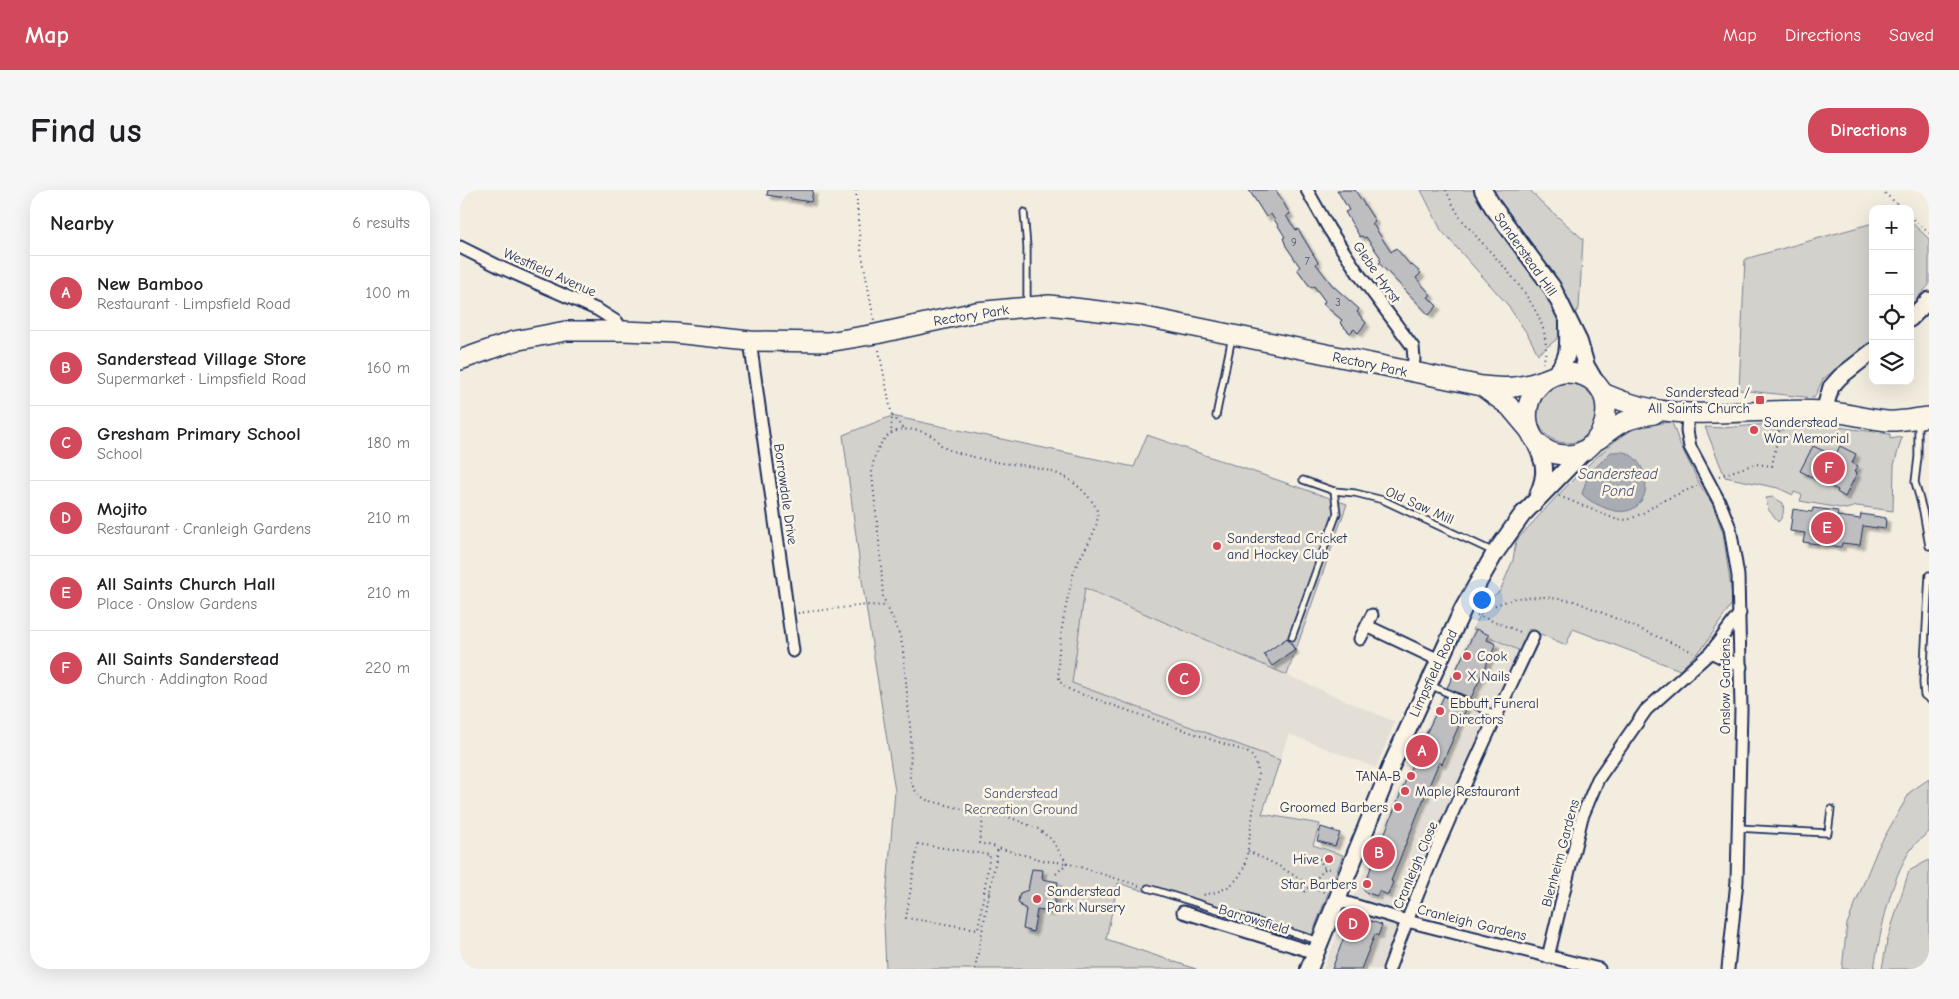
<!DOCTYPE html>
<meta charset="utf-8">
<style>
body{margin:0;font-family:"Comic Neue",sans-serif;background:#f6f6f6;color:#202124}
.controls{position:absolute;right:15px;top:15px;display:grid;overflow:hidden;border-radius:10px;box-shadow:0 5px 20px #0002}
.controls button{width:45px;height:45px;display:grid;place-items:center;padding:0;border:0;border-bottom:1px solid #e0e0e0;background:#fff;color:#202124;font:25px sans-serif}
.you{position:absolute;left:1021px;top:409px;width:18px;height:18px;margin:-12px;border:4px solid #fff;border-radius:50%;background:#1a73e8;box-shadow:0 0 0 8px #1a73e833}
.badge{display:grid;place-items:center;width:32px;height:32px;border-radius:50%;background:#d1495b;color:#fff;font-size:16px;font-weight:700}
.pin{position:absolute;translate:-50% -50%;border:2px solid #fff;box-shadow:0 1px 5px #0006}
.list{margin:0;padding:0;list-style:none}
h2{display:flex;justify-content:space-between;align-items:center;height:65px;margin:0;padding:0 20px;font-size:21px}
h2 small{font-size:16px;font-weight:400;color:#757577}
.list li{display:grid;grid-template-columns:32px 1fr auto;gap:15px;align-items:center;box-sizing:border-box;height:75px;padding:0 20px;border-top:1px solid #e0e0e0}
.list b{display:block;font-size:19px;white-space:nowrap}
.list p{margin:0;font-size:16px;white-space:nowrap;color:#757577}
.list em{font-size:16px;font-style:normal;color:#757577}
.icon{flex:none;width:28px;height:28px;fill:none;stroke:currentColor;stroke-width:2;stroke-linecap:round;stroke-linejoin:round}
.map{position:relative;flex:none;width:1469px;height:779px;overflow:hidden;border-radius:20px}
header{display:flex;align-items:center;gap:30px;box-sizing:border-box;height:70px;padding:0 25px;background:#d1495b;color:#fff}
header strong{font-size:24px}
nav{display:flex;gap:28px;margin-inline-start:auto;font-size:18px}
.intro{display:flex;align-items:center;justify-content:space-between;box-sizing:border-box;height:120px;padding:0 30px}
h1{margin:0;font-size:35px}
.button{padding:12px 22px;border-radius:20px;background:#d1495b;color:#fff;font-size:18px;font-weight:700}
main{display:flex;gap:30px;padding:0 30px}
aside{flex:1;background:#fff;border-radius:20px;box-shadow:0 5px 20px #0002}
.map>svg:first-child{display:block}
.built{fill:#e3dfd6}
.green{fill:#d3d1cc;stroke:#778095}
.water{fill:#a9acb3;stroke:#707a91}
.building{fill:#bebec0;stroke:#1b2f5e;filter:url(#shadow)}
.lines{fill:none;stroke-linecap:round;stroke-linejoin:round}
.service-casing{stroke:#1b2f5e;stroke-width:9}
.minor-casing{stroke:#1b2f5e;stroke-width:15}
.tertiary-casing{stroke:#1b2f5e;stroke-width:19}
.secondary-casing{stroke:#1b2f5e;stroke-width:20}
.primary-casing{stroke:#1b2f5e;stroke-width:22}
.path{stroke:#1b2f5e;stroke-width:2;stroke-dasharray:1 4;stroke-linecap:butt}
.service{stroke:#fcf5e5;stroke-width:5.5}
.minor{stroke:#fcf5e5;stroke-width:11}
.tertiary{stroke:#fcf5e5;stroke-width:15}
.secondary{stroke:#fcf5e5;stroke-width:16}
.primary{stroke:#fcf5e5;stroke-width:19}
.poi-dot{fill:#d1495b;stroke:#fcf5e5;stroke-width:2}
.labels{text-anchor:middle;stroke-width:5;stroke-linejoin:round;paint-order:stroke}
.number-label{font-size:11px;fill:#445376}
.street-label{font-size:14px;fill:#1b2f5e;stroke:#fcf5e5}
.poi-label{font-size:14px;fill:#1b2f5e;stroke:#fcf5e5;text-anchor:start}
.park-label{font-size:14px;fill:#49587a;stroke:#fcf5e5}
.water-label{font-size:15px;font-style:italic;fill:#465478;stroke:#fcf5e5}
</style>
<header>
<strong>Map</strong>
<nav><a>Map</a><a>Directions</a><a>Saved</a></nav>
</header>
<div class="intro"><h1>Find us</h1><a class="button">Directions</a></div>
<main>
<aside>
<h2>Nearby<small>6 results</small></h2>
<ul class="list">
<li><span class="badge">A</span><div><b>New Bamboo</b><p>Restaurant · Limpsfield Road</p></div><em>100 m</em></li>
<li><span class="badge">B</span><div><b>Sanderstead Village Store</b><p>Supermarket · Limpsfield Road</p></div><em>160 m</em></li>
<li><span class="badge">C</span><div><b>Gresham Primary School</b><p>School</p></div><em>180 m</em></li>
<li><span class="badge">D</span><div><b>Mojito</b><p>Restaurant · Cranleigh Gardens</p></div><em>210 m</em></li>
<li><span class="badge">E</span><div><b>All Saints Church Hall</b><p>Place · Onslow Gardens</p></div><em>210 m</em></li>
<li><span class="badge">F</span><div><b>All Saints Sanderstead</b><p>Church · Addington Road</p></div><em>220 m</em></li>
</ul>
</aside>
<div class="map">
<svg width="1469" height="779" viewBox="0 0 1469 779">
<defs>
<filter id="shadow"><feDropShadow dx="4" dy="4" stdDeviation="1" flood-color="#0004"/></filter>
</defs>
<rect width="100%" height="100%" fill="#f3ede0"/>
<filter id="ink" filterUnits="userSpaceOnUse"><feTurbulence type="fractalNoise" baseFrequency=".02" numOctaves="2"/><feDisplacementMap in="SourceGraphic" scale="10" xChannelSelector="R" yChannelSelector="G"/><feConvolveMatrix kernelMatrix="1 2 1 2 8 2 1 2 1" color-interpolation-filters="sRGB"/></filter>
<g filter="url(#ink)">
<g class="built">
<path d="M 625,398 L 935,532 L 916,578 L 829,544 L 820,570 L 611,493 Z"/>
<path d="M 1013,439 L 1060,461 L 1018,555 L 924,779 L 863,779 L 950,572 Z"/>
</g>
<g class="green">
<path d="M 961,0 L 1070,0 L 1081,12 L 1123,49 L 1119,118 L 1097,149 L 1078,164 L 1068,145 L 1047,114 L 981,40 Z"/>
<path d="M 1450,31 L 1469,49 L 1469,95 L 1450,116 Z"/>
<path d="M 1413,33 L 1413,150 L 1363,189 L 1354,208 L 1279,200 L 1285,69 Z"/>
<circle cx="1107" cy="223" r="30"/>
<path d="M 432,226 L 674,277 L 687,245 L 887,314 L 827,485 L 625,398 L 612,493 L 820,570 L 802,624 L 860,634 L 853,655 L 883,665 L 849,752 L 658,693 L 646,749 L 736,779 L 426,779 L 424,733 L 435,601 L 401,384 L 383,245 Z"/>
<path d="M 1212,232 L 1219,252 L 1240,295 L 1253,315 L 1263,343 L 1273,412 L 1244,456 L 1220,480 L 1113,439 L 1106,455 L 1069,439 L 1060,461 L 1013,439 L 1028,410 L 1040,401 L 1053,370 L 1056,351 L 1097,306 L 1129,274 L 1155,251 L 1173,239 L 1191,234 Z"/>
<path d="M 1330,233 L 1355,234 L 1430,244 L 1430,249 L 1442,247 L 1434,275 L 1433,321 L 1397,316 L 1386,319 L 1340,311 L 1342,305 L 1334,302 L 1333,305 L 1318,298 L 1265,287 L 1245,237 L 1263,238 L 1309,234 L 1315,241 C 1323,241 1326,240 1330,233 Z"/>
<path d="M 1313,307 L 1323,313 C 1324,320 1324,327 1318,332 L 1308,319 L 1306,308 Z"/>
<path d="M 1469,589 L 1469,642 C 1463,647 1456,652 1452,658 C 1431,686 1420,744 1414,779 L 1382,779 L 1387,734 L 1418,658 L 1450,602 Z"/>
<path d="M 1469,670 L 1469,779 L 1422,779 L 1427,751 L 1449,681 Z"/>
</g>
<path class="water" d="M 1151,262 C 1156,262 1162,261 1167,263 C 1197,277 1192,336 1145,318 C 1136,314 1129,311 1122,304 L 1128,285 Z"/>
<g class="building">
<path d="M 308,0 L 353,0 L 351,12 L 307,5 Z"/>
<path d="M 789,0 L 816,0 L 830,24 L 826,26 L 836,40 L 838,39 L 847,54 L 858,72 L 856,74 L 872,95 L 899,119 L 897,122 L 906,133 L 898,143 L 894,139 L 890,143 L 880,133 L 882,130 L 863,114 L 865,111 L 854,96 L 851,98 L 837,79 L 840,77 L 826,56 L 823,48 L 825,47 L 811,24 L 806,27 Z"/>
<path d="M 877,0 L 895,0 L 915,31 L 912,33 L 931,62 L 936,58 L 951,76 L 952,75 L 961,83 L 956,88 L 971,105 L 968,107 L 977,116 L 969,125 L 919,73 L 921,71 L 919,69 L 921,68 L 906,47 L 904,48 L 902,46 L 900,47 L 885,22 L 889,20 Z"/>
<path d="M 1353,256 L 1375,266 L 1380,256 L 1396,264 L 1392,273 L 1398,276 L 1394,282 L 1397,283 L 1385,307 L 1377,302 L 1378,300 L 1340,281 Z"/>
<path d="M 1353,318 L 1378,321 L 1377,326 L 1400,329 L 1401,324 L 1426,328 L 1425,339 L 1403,336 L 1400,355 L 1382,353 L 1381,357 L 1343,352 L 1345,343 L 1330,341 L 1333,319 L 1352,322 Z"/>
<path d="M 1016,439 L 1029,445 L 1027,450 L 1036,454 L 1011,508 L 987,498 Z"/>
<path d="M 827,448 L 835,460 L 812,476 L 804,464 Z"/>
<path d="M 984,506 L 1007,517 L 982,574 L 979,572 L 966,603 L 931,691 L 933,692 L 928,705 L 919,701 L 917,706 L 905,702 L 903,698 L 955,567 Z"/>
<path d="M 861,637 L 880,643 L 875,656 L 857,651 Z"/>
<path d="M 572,679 L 583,680 L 582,689 L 598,692 L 593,722 L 577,720 L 573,742 L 563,739 L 566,719 L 561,716 L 558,711 L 560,703 L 568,700 Z"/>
<path d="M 898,726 L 922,735 L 918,746 L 915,744 L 901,779 L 872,779 L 890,731 Z"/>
</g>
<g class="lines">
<defs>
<g id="service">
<path d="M 564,22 L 567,57 L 567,114"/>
<path d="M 756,226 L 772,147"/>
<path d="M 1458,230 L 1458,267 L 1455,292 L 1463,321 L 1469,356"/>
<path d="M 843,290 L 874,301 L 895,303 L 923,310 L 1034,362"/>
<path d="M 1469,385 L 1463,492 L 1464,505 L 1469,509"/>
<path d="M 832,447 L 877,323 L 874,301"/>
<path d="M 970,495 L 1036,525"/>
<path d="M 1278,638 L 1368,643 L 1371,619"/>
<path d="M 688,698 L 859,751"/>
</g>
<g id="minor">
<path d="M 847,0 L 869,39 L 898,83 L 953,157 L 954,169 L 952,183"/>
<path d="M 0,57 L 42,78 L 138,120 L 157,132 L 163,141"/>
<path d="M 290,151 L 333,461"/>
<path d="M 1228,224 L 1227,241 L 1230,257 L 1259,311 L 1270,338 L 1278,386 L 1281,519 L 1277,691 L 1268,779"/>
<path d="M 907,436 L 979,470"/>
<path d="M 900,449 L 912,425"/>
<path d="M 1251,462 L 1281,477"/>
<path d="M 877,710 L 947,731 L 1139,779"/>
<path d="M 723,722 L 856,763"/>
<path d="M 1088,767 L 1122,627 L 1138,589 L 1186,520 L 1251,462 L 1280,423"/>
<path d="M 929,779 C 970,666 1022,556 1073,447"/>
</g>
<g id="tertiary">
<path d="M 1450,129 L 1469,110"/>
<path d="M 1364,221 L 1371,197 L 1380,187 L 1413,161"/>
</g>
<g id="secondary">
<path d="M 1023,0 L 1033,17 L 1092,97 L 1119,152 L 1126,176 L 1137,195"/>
<path d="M 1095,184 C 1111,168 1108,155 1108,133"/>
<path d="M 1074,248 C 1084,271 1089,281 1078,305"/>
<path d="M 849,779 L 932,574 L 1003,419 L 1035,363 L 1062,325 L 1125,260"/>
</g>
<g id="primary">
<path d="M 0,170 L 54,151 L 106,141 L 163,141 L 214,143 L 290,151 L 368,152 L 416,144 L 516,122 L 589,115 L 681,126 L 1022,196 C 1048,199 1063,198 1088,188"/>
<path d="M 1103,183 C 1167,180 1152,266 1106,265 C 1056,264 1054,192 1103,183 Z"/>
<path d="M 1023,197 L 1049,216 L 1070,241"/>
<path d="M 1145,204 C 1220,238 1285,216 1363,221 C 1384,222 1406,229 1427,231 C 1440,232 1456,228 1469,227"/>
<path d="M 1139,249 C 1159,232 1168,228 1194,224"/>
</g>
</defs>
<use href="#service" class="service-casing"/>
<use href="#minor" class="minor-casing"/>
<use href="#tertiary" class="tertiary-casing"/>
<use href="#secondary" class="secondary-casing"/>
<use href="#primary" class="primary-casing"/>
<g class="path">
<path d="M 396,0 L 400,54 L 414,130"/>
<path d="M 986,0 C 990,9 995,19 1000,27 C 1028,64 1101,123 1083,173"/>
<path d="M 1421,0 L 1443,19"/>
<path d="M 1450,26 L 1469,43"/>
<path d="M 419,160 L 432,226 L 431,244"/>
<path d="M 432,226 L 444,239"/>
<path d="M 1259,286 L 1295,274 L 1312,276 L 1320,235"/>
<path d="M 1099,306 L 1155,329 L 1168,330 L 1183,323 L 1200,312 L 1239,295"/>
<path d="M 1020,417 L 1036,415 L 1055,408 L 1084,407 L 1115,411 L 1233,462"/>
<path d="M 338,423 L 406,415 L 426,416"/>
<path d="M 1017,425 L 1063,443"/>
<path d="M 524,623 L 519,653 L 537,657"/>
<path d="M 788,661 L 819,676 L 851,696 L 864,702"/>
<path d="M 854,668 L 860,669 L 863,677 L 873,680"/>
<path d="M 607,673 L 591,649 L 578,639 L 549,627 L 506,620 L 467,610 L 459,605 L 454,599 L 450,589 L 451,547 L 443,459 L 440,446 L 423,407 L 420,361 L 412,285 C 412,268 420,244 440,240 C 451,238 467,241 476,249 C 479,253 482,257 487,259 C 503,265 525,270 542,273 C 564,275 589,278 608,289 C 618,295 629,306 635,316 C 646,334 619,364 614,382 C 608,402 593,473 600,491 C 603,497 609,499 615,502 L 787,562 C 796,568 798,577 798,587 L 786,672 C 779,694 764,702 742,705"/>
<path d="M 596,684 L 607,673 L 680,696"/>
<path d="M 524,702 L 530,665 L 458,654 L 446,728 L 518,739 L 524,702 L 530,703"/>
<path d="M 844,702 L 866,678"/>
<path d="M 515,779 L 538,658 L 586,671 L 607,673"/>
</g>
<use href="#service" class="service"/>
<use href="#minor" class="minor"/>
<use href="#tertiary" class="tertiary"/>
<use href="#secondary" class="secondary"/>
<use href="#primary" class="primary"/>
</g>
</g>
<g class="poi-dot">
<rect x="1295" y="205" width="10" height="10" rx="2.5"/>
<circle cx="1294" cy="240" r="5"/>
<circle cx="757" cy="356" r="5"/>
<circle cx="1007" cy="466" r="5"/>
<circle cx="997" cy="486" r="5"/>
<circle cx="980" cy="521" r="5"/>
<circle cx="951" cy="586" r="5"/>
<circle cx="945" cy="601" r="5"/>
<circle cx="938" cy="617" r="5"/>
<circle cx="869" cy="669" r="5"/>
<circle cx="907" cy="694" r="5"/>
<circle cx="577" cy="709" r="5"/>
</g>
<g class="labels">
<g class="number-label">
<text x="834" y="56">9</text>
<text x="847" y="75">7</text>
<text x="878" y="116">3</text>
</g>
<g class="street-label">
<text transform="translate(1066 64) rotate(55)" y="5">Sanderstead Hill</text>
<text transform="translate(90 82) rotate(24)" y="5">Westfield Avenue</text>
<text transform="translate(917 82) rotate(55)" y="5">Glebe Hyrst</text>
<text transform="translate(511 125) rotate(-9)" y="5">Rectory Park</text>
<text transform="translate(910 174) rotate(12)" y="5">Rectory Park</text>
<text transform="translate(326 304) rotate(82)" y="5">Borrowdale Drive</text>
<text transform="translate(960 315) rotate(24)" y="5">Old Saw Mill</text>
<text transform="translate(973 483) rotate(-65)" y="5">Limpsfield Road</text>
<text transform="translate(1265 496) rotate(-90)" y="5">Onslow Gardens</text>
<text transform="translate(1100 663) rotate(-75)" y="5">Blenheim Gardens</text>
<text transform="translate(955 675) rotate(-67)" y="5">Cranleigh Close</text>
<text transform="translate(794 729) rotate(17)" y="5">Barrowsfield</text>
<text transform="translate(1012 732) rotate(14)" y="5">Cranleigh Gardens</text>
</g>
<g class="poi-label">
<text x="1290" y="207" text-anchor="end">Sanderstead /<tspan x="1290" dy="16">All Saints Church</tspan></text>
<text x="1304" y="237">Sanderstead<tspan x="1304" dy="16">War Memorial</tspan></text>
<text x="767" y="353">Sanderstead Cricket<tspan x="767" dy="16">and Hockey Club</tspan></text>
<text x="1017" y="471">Cook</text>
<text x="1007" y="491">X Nails</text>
<text x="990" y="518">Ebbutt Funeral<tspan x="990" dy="16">Directors</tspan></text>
<text x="941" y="591" text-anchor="end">TANA-B</text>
<text x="955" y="606">Maple Restaurant</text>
<text x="928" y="622" text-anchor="end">Groomed Barbers</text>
<text x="859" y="674" text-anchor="end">Hive</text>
<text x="897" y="699" text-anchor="end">Star Barbers</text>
<text x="587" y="706">Sanderstead<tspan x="587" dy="16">Park Nursery</tspan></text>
</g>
<g class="park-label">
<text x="561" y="608">Sanderstead<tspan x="561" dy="16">Recreation Ground</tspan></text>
</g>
<g class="water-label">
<text x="1158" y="289">Sanderstead<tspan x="1158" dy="17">Pond</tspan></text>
</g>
</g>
</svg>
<div class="controls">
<button>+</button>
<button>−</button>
<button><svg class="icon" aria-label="locate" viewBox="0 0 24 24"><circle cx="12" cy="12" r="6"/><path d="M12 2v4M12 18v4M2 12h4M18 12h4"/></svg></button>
<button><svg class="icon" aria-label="layers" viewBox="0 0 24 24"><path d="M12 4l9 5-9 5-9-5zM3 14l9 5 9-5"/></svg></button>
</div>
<div class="you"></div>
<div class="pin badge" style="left:962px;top:561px">A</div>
<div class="pin badge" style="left:919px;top:663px">B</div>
<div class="pin badge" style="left:724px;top:489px">C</div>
<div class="pin badge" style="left:893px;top:734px">D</div>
<div class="pin badge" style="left:1367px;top:338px">E</div>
<div class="pin badge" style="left:1369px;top:278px">F</div>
</div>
</main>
